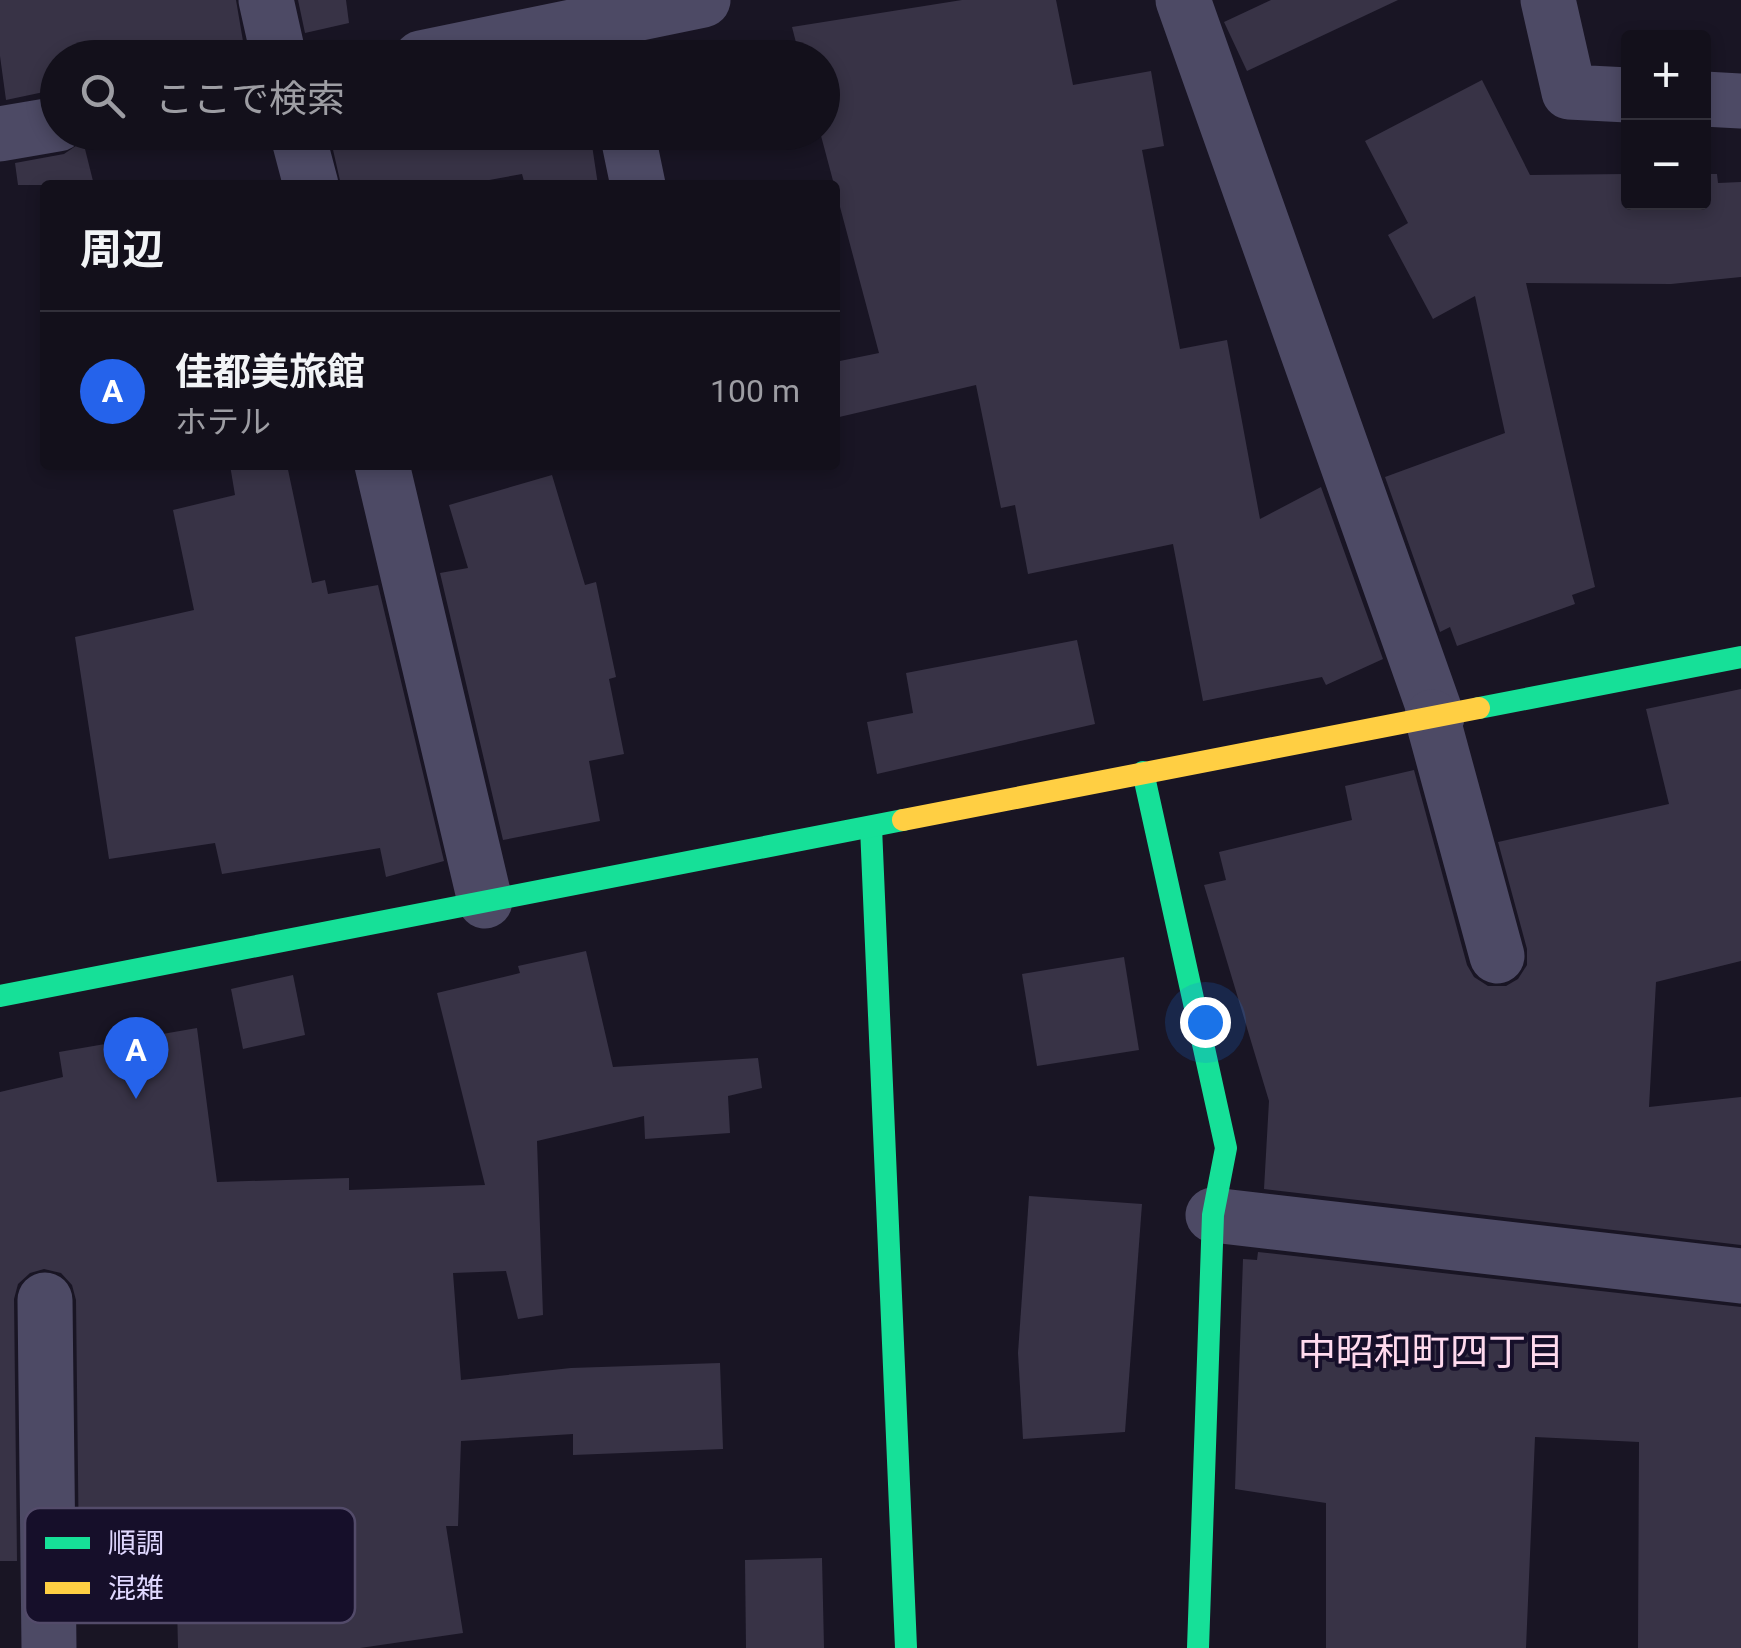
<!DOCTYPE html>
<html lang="ja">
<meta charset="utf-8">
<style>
body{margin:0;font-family:Roboto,"Noto Sans JP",sans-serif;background:#1c1924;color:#f1f3f6}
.controls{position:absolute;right:30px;top:30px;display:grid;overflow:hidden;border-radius:10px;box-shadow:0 5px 15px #0003}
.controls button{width:90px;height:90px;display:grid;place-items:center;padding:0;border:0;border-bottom:2px solid #32303a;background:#13101b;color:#f1f3f6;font:50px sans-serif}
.you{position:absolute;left:1205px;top:1022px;width:35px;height:35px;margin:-25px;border:8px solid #fff;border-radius:50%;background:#1a73e8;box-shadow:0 0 0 15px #1a73e833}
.badge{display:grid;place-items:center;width:65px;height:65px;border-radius:50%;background:#2563eb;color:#fff;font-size:32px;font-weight:700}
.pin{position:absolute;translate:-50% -82px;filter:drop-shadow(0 2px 5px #0008)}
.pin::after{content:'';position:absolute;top:52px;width:35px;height:30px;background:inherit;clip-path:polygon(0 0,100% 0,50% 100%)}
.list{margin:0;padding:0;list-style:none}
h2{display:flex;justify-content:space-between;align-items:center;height:130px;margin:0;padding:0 40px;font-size:42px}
h2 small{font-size:32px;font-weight:400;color:#9d9da3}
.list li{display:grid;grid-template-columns:65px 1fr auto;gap:30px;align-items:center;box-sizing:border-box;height:160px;padding:0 40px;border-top:2px solid #32303a}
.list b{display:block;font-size:38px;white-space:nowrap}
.list p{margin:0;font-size:32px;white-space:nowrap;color:#9d9da3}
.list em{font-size:32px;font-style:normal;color:#9d9da3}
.icon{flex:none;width:55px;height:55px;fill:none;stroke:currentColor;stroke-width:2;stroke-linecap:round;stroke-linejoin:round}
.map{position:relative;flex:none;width:1741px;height:1648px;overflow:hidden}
.search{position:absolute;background:#13101b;box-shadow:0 5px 15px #0003;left:40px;top:40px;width:800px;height:110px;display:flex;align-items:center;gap:25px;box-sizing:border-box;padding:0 35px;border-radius:55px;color:#9d9da3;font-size:38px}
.panel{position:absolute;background:#13101b;box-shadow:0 5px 15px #0003;left:40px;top:180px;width:800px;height:290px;border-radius:10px}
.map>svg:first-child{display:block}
.building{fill:#383346}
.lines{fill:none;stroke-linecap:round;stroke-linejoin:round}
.street{stroke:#4d4a65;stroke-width:55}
.fast{stroke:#16e098;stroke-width:22}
.slow{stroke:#ffcf43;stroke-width:22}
.labels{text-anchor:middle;stroke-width:8;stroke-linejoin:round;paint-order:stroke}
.neighbourhood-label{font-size:38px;fill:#ffdaee;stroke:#160f2a}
.key{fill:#160f2a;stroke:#534b6a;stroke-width:2.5}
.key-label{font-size:28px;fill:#e0d8ff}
</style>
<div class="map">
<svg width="1741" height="1648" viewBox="0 0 1741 1648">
<rect width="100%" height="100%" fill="#191524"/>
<g class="building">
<path d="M 0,0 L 236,0 L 244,47 L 197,58 L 58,58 L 58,89 L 6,100 L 0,56 Z"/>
<path d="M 298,0 L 346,0 L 349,23 L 305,33 Z"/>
<path d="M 962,0 L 1056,0 L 1073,85 L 1151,71 L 1164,146 L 1142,150 L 1180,349 L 1227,340 L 1260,519 L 1321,487 L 1383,659 L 1326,685 L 1322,677 L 1203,701 L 1173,544 L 1028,574 L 1015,505 L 1001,508 L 976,385 L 835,418 L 835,362 L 879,353 L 820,132 L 822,58 L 800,58 L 792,27 Z"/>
<path d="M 1271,0 L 1398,0 L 1247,71 L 1224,22 Z"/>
<path d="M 1482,80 L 1530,175 L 1628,174 L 1628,202 L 1704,202 L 1704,174 L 1717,174 L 1718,183 L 1741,182 L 1741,277 L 1671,284 L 1526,283 L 1595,587 L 1572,595 L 1575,604 L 1457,646 L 1450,627 L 1440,632 L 1385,477 L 1505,433 L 1475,296 L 1433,319 L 1388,235 L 1408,223 L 1365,141 Z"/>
<path d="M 329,132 L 590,132 L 598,185 L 525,185 L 522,174 L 462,185 L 341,185 Z"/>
<path d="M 83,141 L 94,185 L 18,185 L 15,163 L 64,154 Z"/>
<path d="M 230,465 L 287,465 L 312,583 L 325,580 L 328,594 L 378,585 L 444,861 L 386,877 L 380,848 L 222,874 L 215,843 L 109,859 L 75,637 L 194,610 L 173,510 L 235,495 Z"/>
<path d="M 552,475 L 585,585 L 596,582 L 616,677 L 609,679 L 624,754 L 589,761 L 600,821 L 503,840 L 440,573 L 468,568 L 449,505 Z"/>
<path d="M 1077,640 L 1095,724 L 877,774 L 867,722 L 913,713 L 906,673 Z"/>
<path d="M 1741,689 L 1741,961 L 1656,982 L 1649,1107 L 1741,1097 L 1741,1245 L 1264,1189 L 1269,1101 L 1204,885 L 1226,880 L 1219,852 L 1352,820 L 1345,786 L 1414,770 L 1467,965 L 1474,977 L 1488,986 L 1506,986 L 1518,979 L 1527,965 L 1527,949 L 1498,842 L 1669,804 L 1646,709 Z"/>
<path d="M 586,951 L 613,1067 L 758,1058 L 762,1088 L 728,1096 L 730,1133 L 645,1139 L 644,1116 L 537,1141 L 543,1315 L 518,1319 L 506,1271 L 453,1273 L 461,1380 L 571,1368 L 720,1363 L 723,1449 L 573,1455 L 573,1434 L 461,1441 L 458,1526 L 446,1526 L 463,1633 L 360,1648 L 178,1648 L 176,1561 L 79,1561 L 76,1300 L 72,1285 L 61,1273 L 44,1269 L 30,1273 L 18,1284 L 14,1299 L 17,1561 L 0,1561 L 0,1092 L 63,1077 L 59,1052 L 197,1028 L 217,1182 L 349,1178 L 349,1190 L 485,1185 L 437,993 L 520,973 L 518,966 Z"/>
<path d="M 1124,957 L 1139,1050 L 1037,1066 L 1022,974 Z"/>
<path d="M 293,975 L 305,1035 L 243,1049 L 231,989 Z"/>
<path d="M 1029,1196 L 1142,1204 L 1125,1432 L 1023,1439 L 1018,1353 Z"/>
<path d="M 1258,1252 L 1741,1307 L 1741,1648 L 1638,1648 L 1639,1442 L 1535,1437 L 1526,1648 L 1326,1648 L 1326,1503 L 1235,1489 L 1243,1259 L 1257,1260 Z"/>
<path d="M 822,1558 L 824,1648 L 746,1648 L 745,1560 Z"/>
</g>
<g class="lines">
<g class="street">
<path d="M 266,0 L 279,58"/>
<path d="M 1183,0 L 1437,717"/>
<path d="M 1548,0 L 1569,92 L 1628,95"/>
<path d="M 421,58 L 703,0"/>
<path d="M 1704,99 L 1741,101"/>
<path d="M 297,132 L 311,185"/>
<path d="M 627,132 L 638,185"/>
<path d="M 0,134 L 58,124"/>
<path d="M 382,465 L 485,901"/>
<path d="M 1432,717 L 1497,956"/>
<path d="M 1213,1215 L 1741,1276"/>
<path d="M 45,1300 L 49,1648"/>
</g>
<g class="fast">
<path d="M 1479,708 L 1741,657"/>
<path d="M 1143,772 L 1226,1148 L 1213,1215 L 1198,1648"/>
<path d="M 871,827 L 906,1648"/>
<path d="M 0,996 L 903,820"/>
</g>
<path class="slow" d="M 903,820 L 1479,708"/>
</g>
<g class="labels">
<g class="neighbourhood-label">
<text x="1431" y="1365">中昭和町四丁目</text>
</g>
</g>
<rect x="25" y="1508" width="330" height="115" rx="15" class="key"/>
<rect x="45" y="1537" width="45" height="12" fill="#16e098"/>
<rect x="45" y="1582" width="45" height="12" fill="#ffcf43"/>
<g class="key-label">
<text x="108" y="1553">順調</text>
<text x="108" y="1598">混雑</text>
</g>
</svg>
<div class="controls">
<button>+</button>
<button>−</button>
</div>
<div class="you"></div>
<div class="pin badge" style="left:136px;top:1099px">A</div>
<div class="search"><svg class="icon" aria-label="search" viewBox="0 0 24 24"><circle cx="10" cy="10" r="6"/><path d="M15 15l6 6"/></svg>ここで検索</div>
<section class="panel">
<h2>周辺<small></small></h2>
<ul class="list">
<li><span class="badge">A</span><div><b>佳都美旅館</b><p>ホテル</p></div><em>100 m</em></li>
</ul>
</section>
</div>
